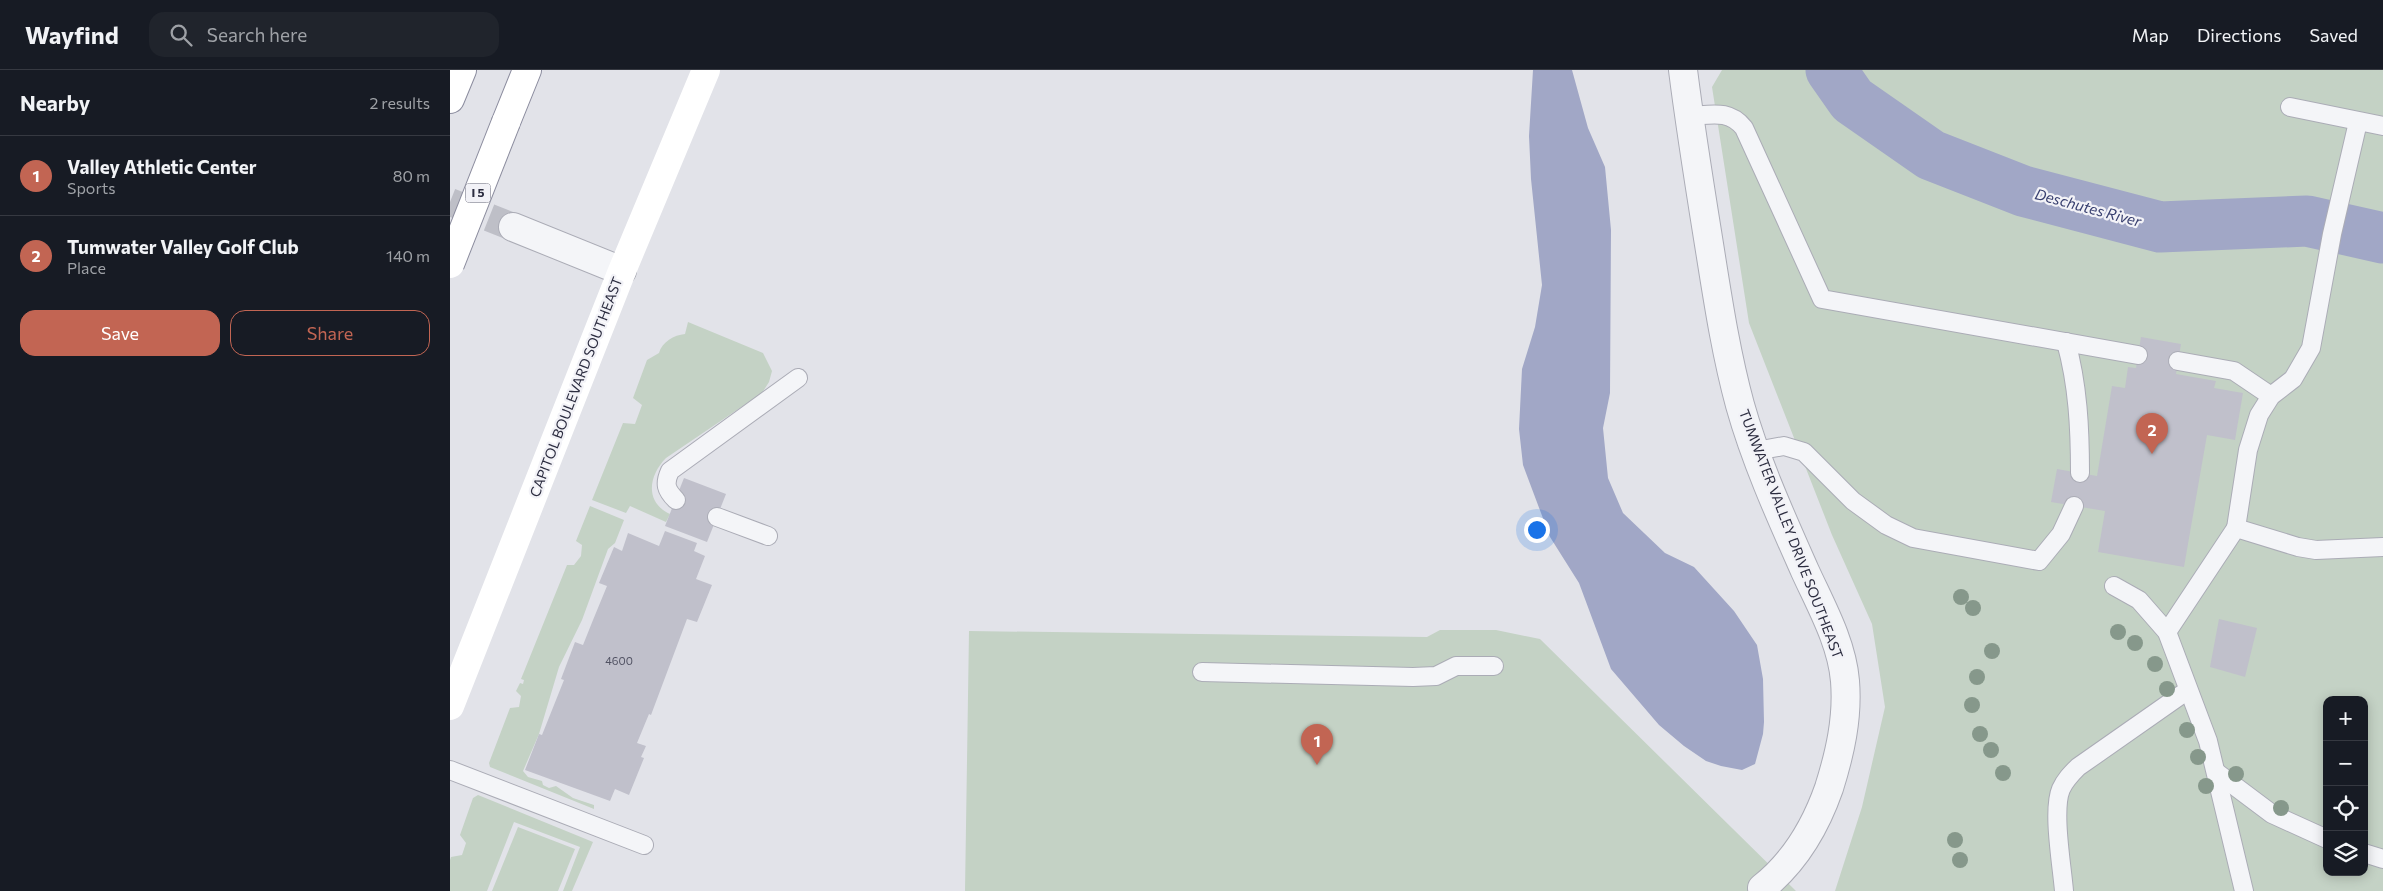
<!DOCTYPE html>
<meta charset="utf-8">
<style>
body{margin:0;font-family:Commissioner,sans-serif;background:#20242c;color:#f1f3f6}
.controls{position:absolute;right:15px;bottom:15px;display:grid;overflow:hidden;border-radius:10px;box-shadow:0 2px 12px #0003}
.controls button{width:45px;height:45px;display:grid;place-items:center;padding:0;border:0;border-bottom:1px solid #363941;background:#171b24;color:#f1f3f6;font:25px sans-serif}
.you{position:absolute;left:1086px;top:459px;width:18px;height:18px;margin:-12px;border:4px solid #fff;border-radius:50%;background:#1a73e8;box-shadow:0 0 0 8px #1a73e833}
.badge{display:grid;place-items:center;width:32px;height:32px;border-radius:50%;background:#c26553;color:#fff;font-size:16px;font-weight:700}
.pin{position:absolute;translate:-50% -41px;filter:drop-shadow(0 1px 2px #0008)}
.pin::after{content:'';position:absolute;top:26px;width:18px;height:15px;background:inherit;clip-path:polygon(0 0,100% 0,50% 100%)}
.list{margin:0;padding:0;list-style:none}
h2{display:flex;justify-content:space-between;align-items:center;height:65px;margin:0;padding:0 20px;font-size:21px}
h2 small{font-size:16px;font-weight:400;color:#9ea1a6}
.list li{display:grid;grid-template-columns:32px 1fr auto;gap:15px;align-items:center;box-sizing:border-box;height:80px;padding:0 20px;border-top:1px solid #363941}
.list b{display:block;font-size:19px;white-space:nowrap}
.list p{margin:0;font-size:16px;white-space:nowrap;color:#9ea1a6}
.list em{font-size:16px;font-style:normal;color:#9ea1a6}
.actions{display:flex;gap:10px;padding:15px 20px}
.actions a{flex:1;padding:11px 0;border:1px solid #c26553;border-radius:15px;text-align:center;font-size:18px;color:#c26553}
.actions .main{background:#c26553;color:#fff}
.icon{flex:none;width:28px;height:28px;fill:none;stroke:currentColor;stroke-width:2;stroke-linecap:round;stroke-linejoin:round}
.map{position:relative;flex:none;width:1933px;height:821px;overflow:hidden}
header{display:flex;align-items:center;gap:30px;box-sizing:border-box;height:70px;padding:0 25px;background:#171b24;border-bottom:1px solid #363941}
header strong{font-size:24px}
nav{display:flex;gap:28px;margin-inline-start:auto;font-size:18px}
.search{width:350px;height:45px;background:#20242c;display:flex;align-items:center;gap:12px;box-sizing:border-box;padding:0 18px;border-radius:15px;color:#9ea1a6;font-size:19px}
main{display:flex}
aside{flex:1;background:#171b24}
.map>svg:first-child{display:block}
.green{fill:#c4d2c5;fill-rule:evenodd}
.water{fill:#a1a7c6}
.lines{fill:none;stroke-linecap:round;stroke-linejoin:round}
.river{stroke:#a1a7c6;stroke-width:51}
.building{fill:#c0c0cb}
.tertiary-tunnel{stroke:#bebfc7;stroke-width:28;stroke-dasharray:28 14;stroke-linecap:butt}
.service-casing{stroke:#abacb6;stroke-width:20}
.minor-casing{stroke:#abacb6;stroke-width:30}
.tertiary-casing{stroke:#abacb6;stroke-width:30}
.motorway-casing{stroke:#8b8c9e;stroke-width:30}
.service{stroke:#f4f5f8;stroke-width:18}
.minor{stroke:#f4f5f8;stroke-width:28}
.tertiary{stroke:#f4f5f8;stroke-width:28}
.secondary{stroke:#fff;stroke-width:28}
.motorway{stroke:#fff;stroke-width:28}
.motorway-bridge-casing{stroke:#8b8c9e;stroke-width:30;stroke-linecap:butt}
.motorway-bridge{stroke:#fff;stroke-width:28}
.tree{fill:#86988b}
.labels{text-anchor:middle;stroke-width:4.5;stroke-linejoin:round;paint-order:stroke}
.number-label{font-size:11px;fill:#515263}
.shield{fill:#f2f2f7;stroke:#676877;stroke-width:1}
.shield-label{font-size:12px;font-weight:bold;fill:#2c2d40}
.street-label{font-size:14px;fill:#2c2d40;stroke:#f2f2f7}
.water-label{font-size:15px;font-style:italic;fill:#394070;stroke:#f2f2f7}
</style>
<header>
<strong>Wayfind</strong>
<div class="search"><svg class="icon" aria-label="search" viewBox="0 0 24 24"><circle cx="10" cy="10" r="6"/><path d="M15 15l6 6"/></svg>Search here</div>
<nav><a>Map</a><a>Directions</a><a>Saved</a></nav>
</header>
<main>
<aside>
<h2>Nearby<small>2 results</small></h2>
<ul class="list">
<li><span class="badge">1</span><div><b>Valley Athletic Center</b><p>Sports</p></div><em>80 m</em></li>
<li><span class="badge">2</span><div><b>Tumwater Valley Golf Club</b><p>Place</p></div><em>140 m</em></li>
</ul>
<div class="actions"><a class="main">Save</a><a>Share</a></div>
</aside>
<div class="map">
<svg width="1933" height="821" viewBox="0 0 1933 821">
<rect width="100%" height="100%" fill="#e2e3e9"/>
<g class="green">
<path d="M 1272,0 L 1933,0 L 1933,821 L 1385,821 L 1412,737 L 1435,637 L 1422,554 L 1382,465 L 1299,253 L 1262,17 ZM 1877,630 L 1914,630 L 1914,802 L 1877,802 Z"/>
<path d="M 238,252 L 313,283 L 322,301 L 319,312 L 312,323 L 216,388 C 199,405 194,432 220,444 L 216,452 L 180,436 L 176,443 L 142,430 L 173,353 L 185,354 L 192,335 L 183,328 L 197,290 L 209,283 C 212,272 224,265 235,264 Z"/>
<path d="M 140,436 L 174,450 L 165,473 L 158,479 L 132,550 L 109,597 L 89,664 L 73,701 L 78,707 L 92,711 L 93,715 L 99,718 L 106,716 L 123,728 L 144,735 L 144,739 L 40,697 L 39,693 L 60,638 L 69,637 L 71,626 L 66,621 L 70,613 L 73,614 L 74,610 L 71,609 L 117,495 L 124,495 L 131,486 L 132,475 L 126,471 Z"/>
<path d="M 990,560 L 1046,560 L 1090,569 L 1346,821 L 515,821 L 519,561 L 977,567 Z"/>
<path d="M 28,725 L 143,772 L 122,821 L 113,821 L 130,777 L 64,752 L 37,821 L 0,821 L 0,790 L 1,787 L 12,785 L 16,773 L 10,765 L 23,728 Z"/>
<path d="M 68,757 L 125,779 L 108,821 L 42,821 Z"/>
</g>
<path class="water" d="M 1083,0 L 1122,0 L 1138,58 L 1155,97 L 1161,160 L 1160,323 L 1153,358 L 1158,408 L 1173,443 L 1215,483 L 1244,497 L 1284,541 L 1307,575 L 1313,609 L 1314,652 L 1313,664 L 1305,694 L 1292,700 L 1271,696 L 1256,691 L 1234,676 L 1209,655 L 1161,599 L 1129,513 L 1100,467 L 1073,395 L 1069,359 L 1072,299 L 1085,257 L 1092,215 L 1081,109 L 1079,66 Z"/>
<g class="lines">
<path class="river" d="M 1381,0 L 1402,30 L 1481,85 L 1573,121 L 1710,157 L 1857,151 L 1933,168"/>
</g>
<g class="building">
<path d="M 1691,267 L 1731,274 L 1726,304 L 1766,311 L 1764,318 L 1793,323 L 1785,370 L 1757,365 L 1734,497 L 1648,482 L 1655,441 L 1601,432 L 1607,399 L 1647,406 L 1662,316 L 1675,318 L 1678,297 L 1686,298 Z"/>
<path d="M 234,408 L 276,424 L 257,472 L 215,456 Z"/>
<path d="M 215,461 L 247,473 L 244,481 L 255,486 L 246,509 L 262,515 L 247,552 L 237,549 L 201,645 L 199,644 L 187,673 L 196,676 L 191,687 L 194,688 L 179,725 L 165,719 L 160,731 L 75,700 L 89,664 L 92,665 L 114,610 L 111,609 L 125,572 L 133,575 L 143,550 L 157,516 L 149,513 L 164,477 L 172,481 L 178,463 L 209,476 Z"/>
<path d="M 1769,549 L 1807,558 L 1795,607 L 1760,597 Z"/>
</g>
<g class="lines">
<path class="tertiary-tunnel" d="M 0,132 L 63,157"/>
<defs>
<g id="service">
<path d="M 1840,37 L 1933,56"/>
<path d="M 1239,46 C 1261,45 1279,39 1294,58 L 1372,229 L 1688,285"/>
<path d="M 1616,272 C 1628,315 1630,359 1630,403"/>
<path d="M 1728,291 L 1784,301 L 1821,326"/>
<path d="M 1306,381 L 1334,376 L 1354,382 L 1403,431 L 1436,455 L 1463,468 L 1589,491 L 1611,464 L 1624,436"/>
<path d="M 226,430 C 216,420 214,414 220,401 L 348,308"/>
<path d="M 267,447 L 318,466"/>
<path d="M 1786,458 L 1798,380 L 1809,345 L 1821,326 L 1843,309 L 1861,278 L 1882,164 L 1908,52"/>
<path d="M 1664,516 L 1689,530 L 1717,562 L 1758,671 L 1794,821"/>
<path d="M 1717,562 L 1786,458 L 1848,477 L 1866,480 L 1933,477"/>
<path d="M 752,602 L 963,607 L 986,606 L 1006,596 L 1044,596"/>
<path d="M 0,700 L 194,775"/>
<path d="M 1766,702 L 1822,744 L 1877,769"/>
<path d="M 1914,783 L 1933,789"/>
<path d="M 1614,821 C 1612,796 1602,740 1611,719 C 1615,710 1621,704 1628,697 L 1738,620"/>
</g>
<path id="minor" d="M 1233,0 C 1240,56 1249,112 1258,168 C 1267,224 1275,280 1290,335 C 1306,392 1331,447 1355,501 C 1371,536 1392,573 1395,611 C 1398,648 1390,683 1379,718 C 1365,758 1345,792 1312,818"/>
<path id="tertiary" d="M 63,157 L 172,201"/>
<g id="motorway">
<path d="M 0,29 L 12,0"/>
<path d="M 56,52 L 77,0"/>
</g>
</defs>
<use href="#service" class="service-casing"/>
<use href="#minor" class="minor-casing"/>
<use href="#tertiary" class="tertiary-casing"/>
<use href="#motorway" class="motorway-casing"/>
<use href="#service" class="service"/>
<use href="#minor" class="minor"/>
<use href="#tertiary" class="tertiary"/>
<path class="secondary" d="M 0,636 L 172,201 L 256,0"/>
<use href="#motorway" class="motorway"/>
<defs>
<path id="motorway-bridge" d="M 0,194 L 56,52"/>
</defs>
<use href="#motorway-bridge" class="motorway-bridge-casing"/>
<use href="#motorway-bridge" class="motorway-bridge"/>
</g>
<g class="tree">
<circle cx="1511" cy="527" r="8"/>
<circle cx="1523" cy="538" r="8"/>
<circle cx="1668" cy="562" r="8"/>
<circle cx="1685" cy="573" r="8"/>
<circle cx="1542" cy="581" r="8"/>
<circle cx="1705" cy="594" r="8"/>
<circle cx="1527" cy="607" r="8"/>
<circle cx="1717" cy="619" r="8"/>
<circle cx="1522" cy="635" r="8"/>
<circle cx="1737" cy="660" r="8"/>
<circle cx="1530" cy="664" r="8"/>
<circle cx="1541" cy="680" r="8"/>
<circle cx="1748" cy="687" r="8"/>
<circle cx="1553" cy="703" r="8"/>
<circle cx="1786" cy="704" r="8"/>
<circle cx="1756" cy="716" r="8"/>
<circle cx="1831" cy="738" r="8"/>
<circle cx="1505" cy="770" r="8"/>
<circle cx="1510" cy="790" r="8"/>
</g>
<g class="labels">
<g class="number-label">
<text x="169" y="595">4600</text>
</g>
<rect class="shield" x="15.5" y="113.5" width="25" height="19" rx="4"/>
<g class="shield-label">
<text x="28" y="127">I 5</text>
</g>
<g class="street-label">
<text transform="translate(126 317) rotate(-69)" y="5">CAPITOL BOULEVARD SOUTHEAST</text>
<text transform="translate(1341 464) rotate(69)" y="5">TUMWATER VALLEY DRIVE SOUTHEAST</text>
</g>
<g class="water-label">
<text transform="translate(1638 138) rotate(15)" y="5">Deschutes River</text>
</g>
</g>
</svg>
<div class="controls">
<button>+</button>
<button>−</button>
<button><svg class="icon" aria-label="locate" viewBox="0 0 24 24"><circle cx="12" cy="12" r="6"/><path d="M12 2v4M12 18v4M2 12h4M18 12h4"/></svg></button>
<button><svg class="icon" aria-label="layers" viewBox="0 0 24 24"><path d="M12 4l9 5-9 5-9-5zM3 14l9 5 9-5"/></svg></button>
</div>
<div class="you"></div>
<div class="pin badge" style="left:867px;top:695px">1</div>
<div class="pin badge" style="left:1702px;top:384px">2</div>
</div>
</main>
